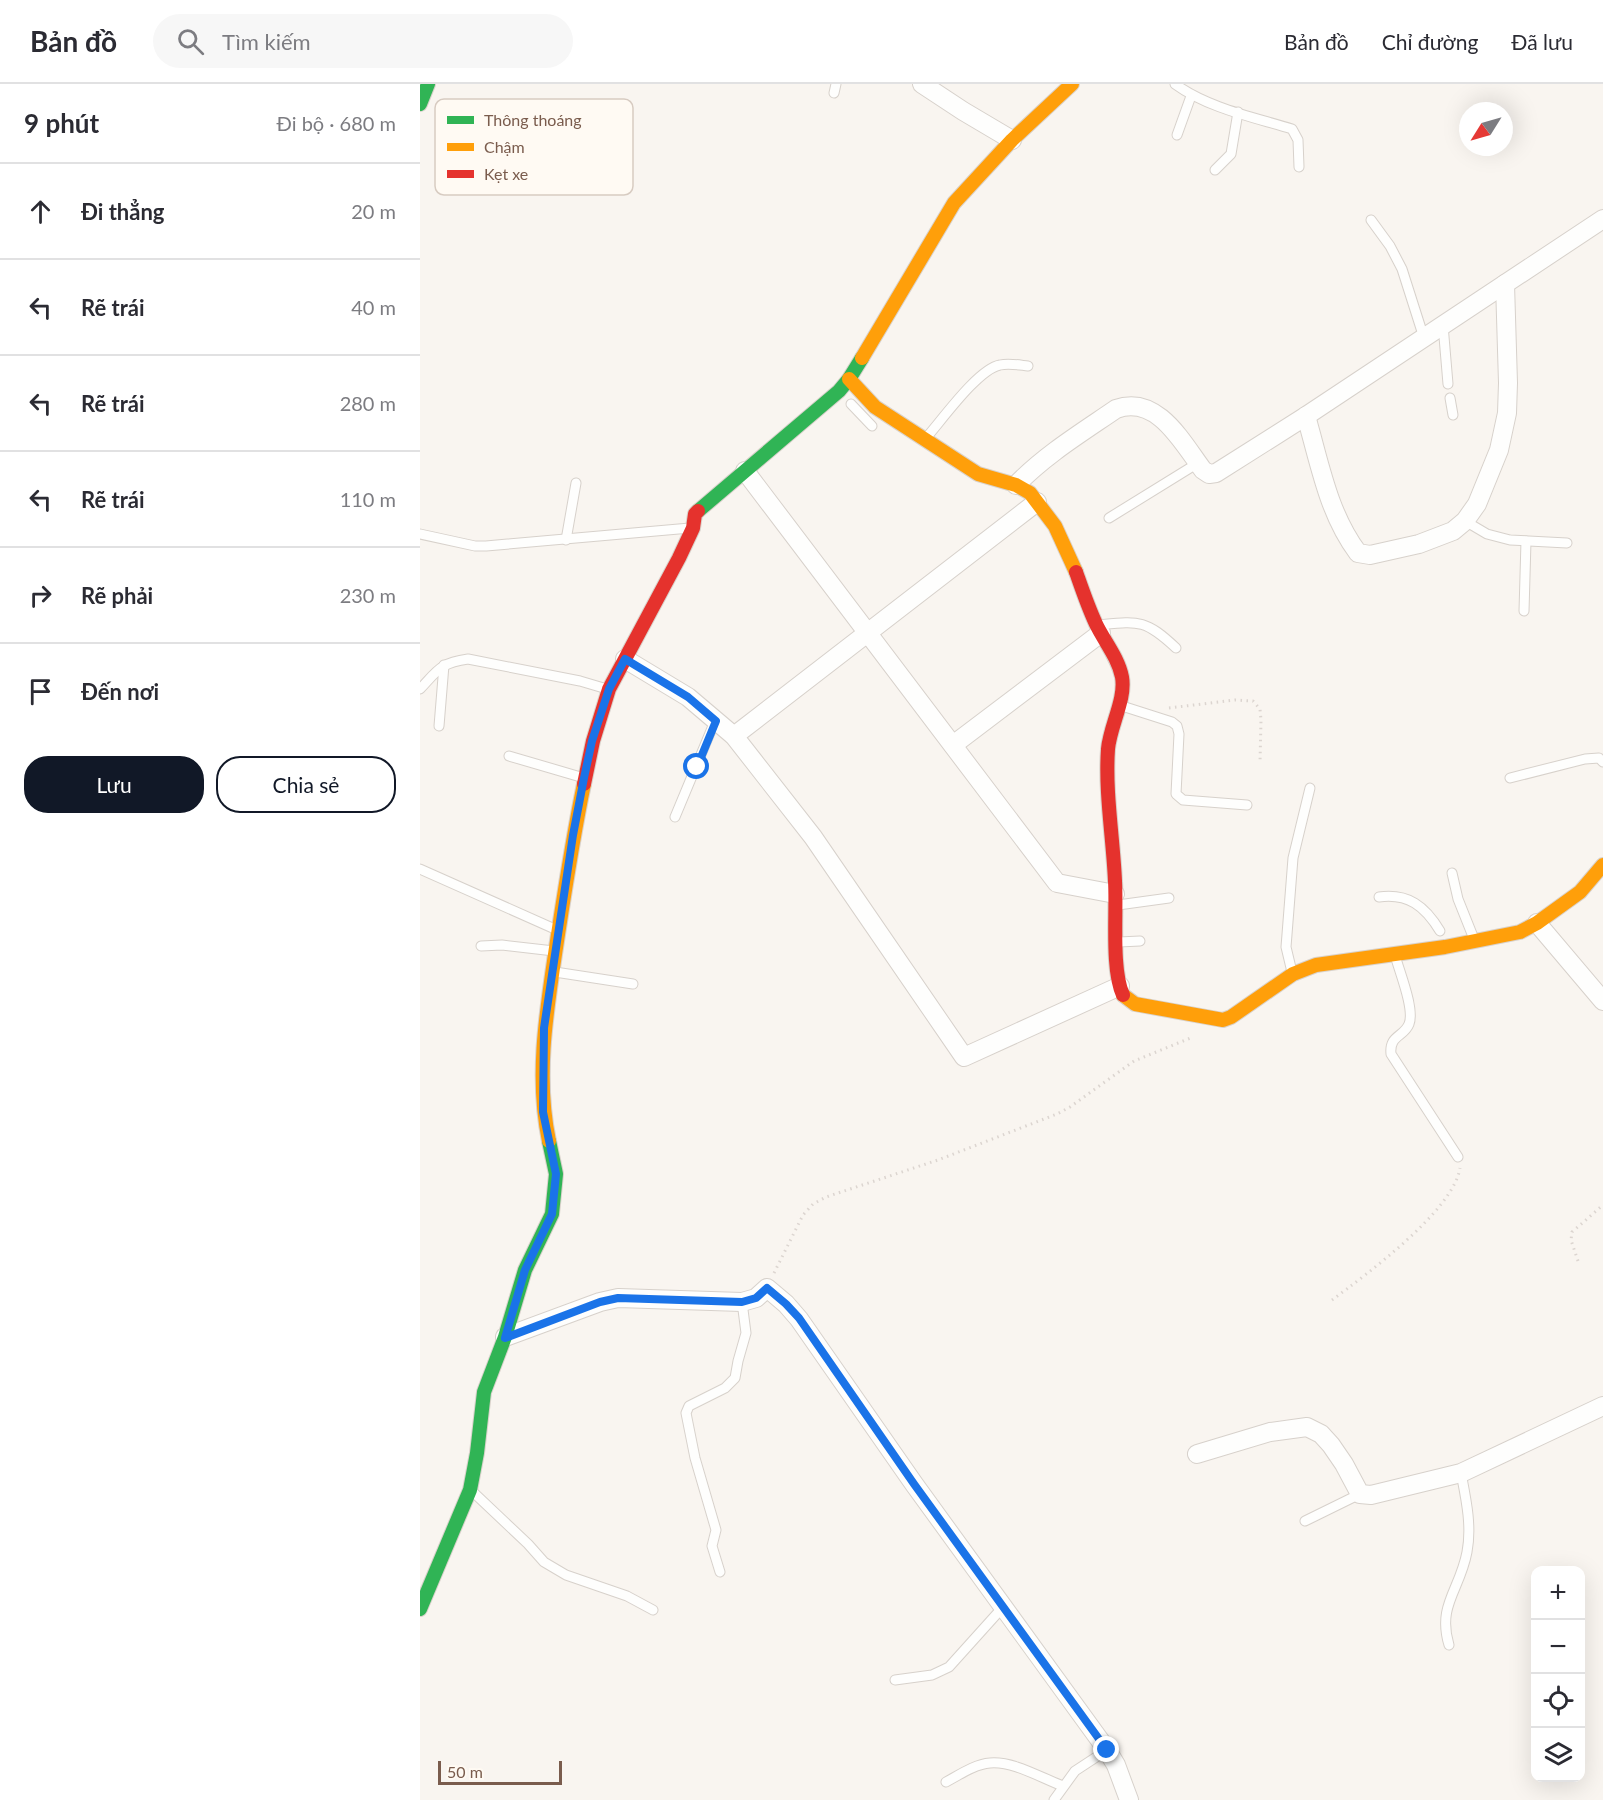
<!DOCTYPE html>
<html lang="vi">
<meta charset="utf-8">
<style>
body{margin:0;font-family:Lato,sans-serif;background:#f7f7f7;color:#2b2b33}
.controls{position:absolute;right:18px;bottom:18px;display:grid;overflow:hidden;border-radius:12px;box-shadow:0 6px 24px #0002}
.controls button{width:54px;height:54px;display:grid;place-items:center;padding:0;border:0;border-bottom:2px solid #e1e1e2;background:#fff;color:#2b2b33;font:30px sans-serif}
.compass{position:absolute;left:1039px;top:18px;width:54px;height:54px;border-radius:50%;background:#fff;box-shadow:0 6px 24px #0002;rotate:233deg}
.scale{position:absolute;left:18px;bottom:15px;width:124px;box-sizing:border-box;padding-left:6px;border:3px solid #7a5c4d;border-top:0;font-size:16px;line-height:21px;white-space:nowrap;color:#7a5c4d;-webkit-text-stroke:4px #fffaf3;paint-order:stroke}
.stop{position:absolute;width:18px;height:18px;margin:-14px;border:4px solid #1a73e8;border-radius:50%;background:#fff}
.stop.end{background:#1a73e8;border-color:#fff;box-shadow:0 2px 6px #0008}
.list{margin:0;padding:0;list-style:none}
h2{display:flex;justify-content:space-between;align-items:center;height:78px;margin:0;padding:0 24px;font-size:26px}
h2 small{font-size:20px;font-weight:400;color:#7c7c81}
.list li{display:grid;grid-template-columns:39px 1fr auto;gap:18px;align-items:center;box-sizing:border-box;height:96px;padding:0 24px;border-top:2px solid #e1e1e2}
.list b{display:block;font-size:22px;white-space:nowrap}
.list em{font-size:20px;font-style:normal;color:#7c7c81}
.actions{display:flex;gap:12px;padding:18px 24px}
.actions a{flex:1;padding:14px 0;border:2px solid #111827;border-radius:24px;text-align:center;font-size:21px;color:#111827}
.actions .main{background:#111827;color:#fff}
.icon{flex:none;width:33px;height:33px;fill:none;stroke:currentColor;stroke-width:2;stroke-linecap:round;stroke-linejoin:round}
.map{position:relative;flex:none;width:1183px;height:1716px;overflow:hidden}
header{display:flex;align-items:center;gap:36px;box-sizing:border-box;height:84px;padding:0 30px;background:#fff;border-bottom:2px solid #e1e1e2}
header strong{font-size:28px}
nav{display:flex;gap:33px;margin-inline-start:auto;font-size:21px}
.search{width:420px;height:54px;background:#f7f7f7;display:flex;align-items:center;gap:15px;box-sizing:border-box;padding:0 21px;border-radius:33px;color:#7c7c81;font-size:22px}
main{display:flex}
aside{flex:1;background:#fff}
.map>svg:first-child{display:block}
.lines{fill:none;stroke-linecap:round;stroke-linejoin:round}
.lane-casing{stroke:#d7d1cb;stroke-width:11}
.street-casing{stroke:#d7d1cb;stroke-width:20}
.fast-casing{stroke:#d9d2cb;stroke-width:16}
.slow-casing{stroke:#d9d2cb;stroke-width:16}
.jam-casing{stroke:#d9d2cb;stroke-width:16}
.path{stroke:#dcd5d0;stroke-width:3;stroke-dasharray:1.5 4.5;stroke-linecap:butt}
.lane{stroke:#fefefd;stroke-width:9}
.street{stroke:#fefefd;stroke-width:18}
.fast{stroke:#30b455;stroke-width:14}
.slow{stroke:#ff9f0a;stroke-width:14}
.jam{stroke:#e5322d;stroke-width:14}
.route{stroke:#1a73e8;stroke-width:8}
.key{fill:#fffaf3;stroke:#d7cbc1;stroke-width:1.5}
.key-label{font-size:16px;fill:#7a5c4d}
</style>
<header>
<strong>Bản đồ</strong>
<div class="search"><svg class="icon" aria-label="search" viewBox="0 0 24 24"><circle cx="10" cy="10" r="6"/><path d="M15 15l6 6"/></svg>Tìm kiếm</div>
<nav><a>Bản đồ</a><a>Chỉ đường</a><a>Đã lưu</a></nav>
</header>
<main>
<aside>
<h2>9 phút<small>Đi bộ · 680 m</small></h2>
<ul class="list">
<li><svg class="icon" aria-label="ahead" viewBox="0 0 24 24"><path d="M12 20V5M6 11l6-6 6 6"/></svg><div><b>Đi thẳng</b></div><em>20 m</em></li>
<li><svg class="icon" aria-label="left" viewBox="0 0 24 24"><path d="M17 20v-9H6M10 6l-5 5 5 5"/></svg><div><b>Rẽ trái</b></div><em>40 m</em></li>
<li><svg class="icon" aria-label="left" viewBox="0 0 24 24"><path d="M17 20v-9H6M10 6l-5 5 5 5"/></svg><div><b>Rẽ trái</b></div><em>280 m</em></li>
<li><svg class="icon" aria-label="left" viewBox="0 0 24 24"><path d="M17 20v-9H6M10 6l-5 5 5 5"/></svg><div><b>Rẽ trái</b></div><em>110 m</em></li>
<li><svg class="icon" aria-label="right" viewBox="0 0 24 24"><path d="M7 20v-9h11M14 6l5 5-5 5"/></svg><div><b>Rẽ phải</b></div><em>230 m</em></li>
<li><svg class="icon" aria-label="arrive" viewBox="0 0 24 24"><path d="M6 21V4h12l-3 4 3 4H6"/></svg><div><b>Đến nơi</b></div></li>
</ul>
<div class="actions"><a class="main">Lưu</a><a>Chia sẻ</a></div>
</aside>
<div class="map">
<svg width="1183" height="1716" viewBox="0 0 1183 1716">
<rect width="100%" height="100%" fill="#f9f5f0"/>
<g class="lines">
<defs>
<g id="lane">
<path d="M 755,0 C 788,24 833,33 872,45 L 878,56 L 879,83"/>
<path d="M 414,9 L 416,0"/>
<path d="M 757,51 L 771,12"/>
<path d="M 795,86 L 811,70 L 818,28"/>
<path d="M 951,136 L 970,162 L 982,185 L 1004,254"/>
<path d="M 1023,241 L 1028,300"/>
<path d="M 1030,314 L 1033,331"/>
<path d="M 431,320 L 452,342"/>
<path d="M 506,354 C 522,336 558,285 580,281 C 589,279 599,281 608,282"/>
<path d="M 689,434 L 778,379"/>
<path d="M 1045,437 L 1067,450 L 1090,456 L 1147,459"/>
<path d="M 0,450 L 55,462 L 66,462 L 270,444"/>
<path d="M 146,456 L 156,399"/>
<path d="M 1104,527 L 1106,457"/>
<path d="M 678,541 C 719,537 725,535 756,564"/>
<path d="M 0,605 C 18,586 20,579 48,575 L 160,597 L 187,605"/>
<path d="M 702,622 L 752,638 L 757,642 L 759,650 L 756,710 L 763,716 L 827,721"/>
<path d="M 19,642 L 24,581"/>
<path d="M 89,672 L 164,694"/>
<path d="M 1090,694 L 1165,675 L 1179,674 L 1183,678"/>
<path d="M 255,733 L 295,637"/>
<path d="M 0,785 L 137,846"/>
<path d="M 1032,789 L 1038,815 L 1054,855"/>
<path d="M 959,813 C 988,809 1005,822 1020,847"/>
<path d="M 698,821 L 749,814"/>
<path d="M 699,858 L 720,857"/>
<path d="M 61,862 L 82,861 L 134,867"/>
<path d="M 975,871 C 979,887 995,925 989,940 C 984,953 969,951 971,970 L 1038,1073"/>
<path d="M 135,888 L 213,900"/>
<path d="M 872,888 L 866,863 L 873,774 L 890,704"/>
<path d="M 53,1408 L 108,1460 L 124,1478 L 146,1491 L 207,1512 L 233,1526"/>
<path d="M 885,1437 L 940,1410"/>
<path d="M 300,1488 L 292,1462 L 296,1446 L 275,1374 L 266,1329 L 269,1322 L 305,1304 L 315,1294 L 318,1277 L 326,1249 L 322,1218"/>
<path d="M 1029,1561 C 1017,1521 1040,1506 1047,1468 C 1052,1442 1046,1415 1041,1389"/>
<path d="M 475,1596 L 512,1591 L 529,1583 L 583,1523"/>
<path d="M 526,1698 C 539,1691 555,1680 570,1679 C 594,1677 621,1694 643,1702"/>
<path d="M 634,1716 L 655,1687 L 687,1666"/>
</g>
<g id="street">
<path d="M 502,0 L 543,27 L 592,56"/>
<path d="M 886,332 C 900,380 908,429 938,469 L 950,471 L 999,460 L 1033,447 L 1045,437 L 1057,420 L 1079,366 L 1087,329 L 1088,299 L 1085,200"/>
<path d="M 325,387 L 637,799 L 695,810"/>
<path d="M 596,401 C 625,371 661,349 696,325 C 737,310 762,358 783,386 L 789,390 L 796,389 L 886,332 L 1183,135"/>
<path d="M 205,575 L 268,613 L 314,652 L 393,753 L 544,973 L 700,902"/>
<path d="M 314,652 L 617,418"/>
<path d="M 533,661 L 681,549"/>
<path d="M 1117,839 L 1183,917"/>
<path d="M 85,1253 L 180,1218 L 198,1214 L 322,1218 L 336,1214 L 347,1204 L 366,1220 L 379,1235 L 494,1400 L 687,1666 L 696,1681 L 709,1716"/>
<path d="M 777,1370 L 850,1348 L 887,1343 L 901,1350 L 911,1361 L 924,1380 L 940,1410 L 951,1411 L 1041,1389 L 1183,1322"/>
</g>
<g id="fast">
<path d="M 0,20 L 8,0"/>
<path d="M 278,427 L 419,307 L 429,295 L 442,274"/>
<path d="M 0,1525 L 50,1406 L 57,1369 L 64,1308 L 85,1253 L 105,1186 L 132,1130 L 136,1090 L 129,1057"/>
</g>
<g id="slow">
<path d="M 442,274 L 534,119 L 592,56 L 652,0"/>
<path d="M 429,295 L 455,323 L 558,390 L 596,401 L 610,409 L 635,442 L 656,488"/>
<path d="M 703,911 L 715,920 L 803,936 L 811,933 L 873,890 L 896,881 L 1025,863 L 1100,848 L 1117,839 L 1160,808 L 1183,781"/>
<path d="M 129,1057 C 115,991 127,924 137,857 C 145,805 153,752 164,700"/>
</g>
<g id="jam">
<path d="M 656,488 C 662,505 668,523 676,540 C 684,557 698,573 702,593 C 706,615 690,642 688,665 C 685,709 693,753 695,797 C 697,828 691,885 703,911"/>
<path d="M 164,700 L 173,657 L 189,605 L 259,474 L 273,444 L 275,430 L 278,427"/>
</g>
</defs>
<use href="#lane" class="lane-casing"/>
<use href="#street" class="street-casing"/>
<use href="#fast" class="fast-casing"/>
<use href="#slow" class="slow-casing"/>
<use href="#jam" class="jam-casing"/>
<g class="path">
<path d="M 749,624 L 815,616 L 833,617 L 840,625 L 841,636 L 840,679"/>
<path d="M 1158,1177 L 1151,1156 L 1152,1148 L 1183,1121"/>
<path d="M 354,1189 L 383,1131 L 393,1120 L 406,1113 L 518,1076 L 637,1030 L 650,1023 L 714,977 L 773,953"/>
<path d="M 912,1216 C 947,1190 1033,1127 1040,1084"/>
</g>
<use href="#lane" class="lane"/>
<use href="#street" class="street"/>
<use href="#fast" class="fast"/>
<use href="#slow" class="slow"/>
<use href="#jam" class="jam"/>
</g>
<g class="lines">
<path class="route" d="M 277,683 L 296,637 L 268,613 L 205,575 L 189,605 L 172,657 L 164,694 L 153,751 L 124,944 L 123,1028 L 136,1090 L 132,1130 L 105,1186 L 85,1254 L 180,1218 L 198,1214 L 322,1218 L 336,1214 L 347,1204 L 366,1220 L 379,1234 L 494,1400 L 687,1666"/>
</g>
<rect x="15" y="15" width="198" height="96" rx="9" class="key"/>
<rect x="27" y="32" width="27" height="8" fill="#30b455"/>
<rect x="27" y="59" width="27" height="8" fill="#ff9f0a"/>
<rect x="27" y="86" width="27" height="8" fill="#e5322d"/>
<g class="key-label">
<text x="64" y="42">Thông thoáng</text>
<text x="64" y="69">Chậm</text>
<text x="64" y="96">Kẹt xe</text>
</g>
</svg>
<div class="controls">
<button>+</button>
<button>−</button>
<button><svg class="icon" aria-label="locate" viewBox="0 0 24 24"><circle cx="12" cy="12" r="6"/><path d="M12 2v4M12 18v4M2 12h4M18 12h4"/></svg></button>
<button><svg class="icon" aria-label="layers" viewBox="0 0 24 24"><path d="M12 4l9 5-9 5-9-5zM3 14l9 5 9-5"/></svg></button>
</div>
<svg class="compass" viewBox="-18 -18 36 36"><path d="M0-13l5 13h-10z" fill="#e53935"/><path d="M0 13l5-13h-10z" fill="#7c7c81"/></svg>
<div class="scale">50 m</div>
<div class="stop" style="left:277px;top:683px"></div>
<div class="stop end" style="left:687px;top:1666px"></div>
</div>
</main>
